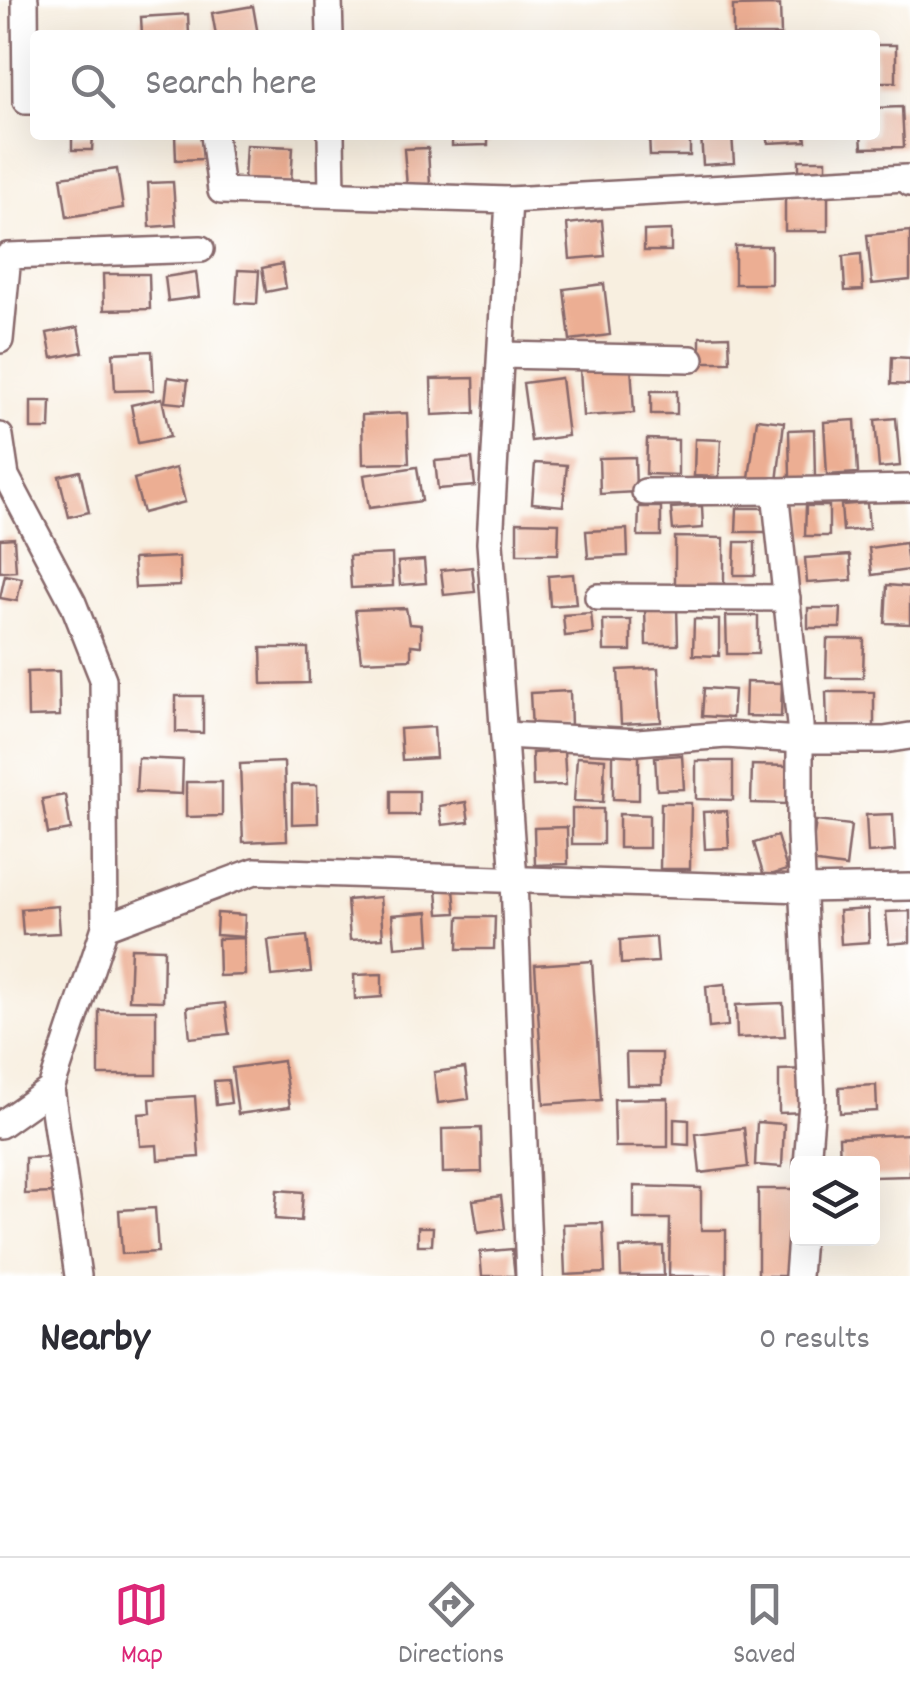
<!DOCTYPE html>
<style>
body{margin:0;font-family:Dekko,sans-serif;background:#f2f2f3;color:#2b2b33}
.controls{position:absolute;right:30px;bottom:30px;display:grid;overflow:hidden;border-radius:10px;box-shadow:0 10px 40px #0002}
.controls button{width:90px;height:90px;display:grid;place-items:center;padding:0;border:0;border-bottom:2px solid #e1e1e2;background:#fff;color:#2b2b33;font:50px sans-serif}
.list{margin:0;padding:0;list-style:none}
h2{display:flex;justify-content:space-between;align-items:center;height:130px;margin:0;padding:0 40px;font-size:42px}
h2 small{font-size:32px;font-weight:400;color:#7c7c81}
.icon{flex:none;width:55px;height:55px;fill:none;stroke:currentColor;stroke-width:2;stroke-linecap:round;stroke-linejoin:round}
.map{position:relative;flex:none;width:910px;height:1276px;overflow:hidden}
.search{position:absolute;background:#fff;box-shadow:0 10px 40px #0002;left:30px;right:30px;top:30px;height:110px;display:flex;align-items:center;gap:25px;box-sizing:border-box;padding:0 35px;border-radius:10px;color:#7c7c81;font-size:38px}
.sheet{height:280px;background:#fff}
nav{display:flex;justify-content:space-around;align-items:center;box-sizing:border-box;height:140px;border-top:2px solid #e1e1e2;background:#fff;font-size:28px;color:#7c7c81}
nav a{display:grid;justify-items:center;gap:5px}
nav .on{color:#db2777}
.map>svg:first-child{display:block}
.building{fill:#ecae93}
.lines{fill:none;stroke-linecap:round;stroke-linejoin:round}
.minor-casing{stroke:#87686a;stroke-width:30}
.minor{stroke:#fff;stroke-width:25}
</style>
<div class="map">
<svg width="910" height="1276" viewBox="0 0 910 1276">
<rect width="100%" height="100%" fill="#fff"/>
<filter id="ink" filterUnits="userSpaceOnUse"><feTurbulence type="fractalNoise" baseFrequency=".01" numOctaves="2"/><feDisplacementMap in="SourceGraphic" scale="20" xChannelSelector="R" yChannelSelector="G"/><feConvolveMatrix kernelMatrix="1 2 1 2 8 2 1 2 1" color-interpolation-filters="sRGB"/></filter>
<filter id="wash" filterUnits="userSpaceOnUse"><feTurbulence type="fractalNoise" baseFrequency=".0048" numOctaves="4" result="noise"/><feDisplacementMap in="SourceGraphic" scale="40" xChannelSelector="R" yChannelSelector="G"/><feGaussianBlur stdDeviation="2.25" result="paint"/><feColorMatrix in="noise" values="0 0 0 0 0 0 0 0 0 0 0 0 0 0 0 0 0 1.4 0 .05"/><feComposite in="paint" operator="in"/></filter>
<g filter="url(#wash)">
<rect width="100%" height="100%" fill="#f8efe0"/>
<g id="blocks">
<g class="building">
<path d="M 780,5 L 781,35 L 733,35 L 733,6 Z"/>
<path d="M 253,6 L 258,35 L 216,35 L 212,13 Z"/>
<path d="M 188,14 L 189,35 L 142,35 L 141,17 Z"/>
<rect x="875" y="45" width="21" height="37"/>
<path d="M 902,107 L 904,147 L 862,148 L 861,135 L 875,135 L 875,108 Z"/>
<path d="M 72,135 L 93,135 L 92,150 L 72,150 Z"/>
<path d="M 175,135 L 202,135 L 203,159 L 176,160 Z"/>
<path d="M 452,135 L 488,135 L 488,145 L 452,146 Z"/>
<path d="M 649,135 L 690,135 L 690,156 L 650,156 Z"/>
<path d="M 701,135 L 732,135 L 734,163 L 703,165 Z"/>
<path d="M 768,135 L 805,135 L 806,141 L 768,143 Z"/>
<path d="M 246,145 L 293,147 L 291,183 L 244,180 Z"/>
<path d="M 428,148 L 430,186 L 407,187 L 404,149 Z"/>
<path d="M 799,160 L 826,160 L 826,173 L 799,174 Z"/>
<path d="M 117,169 L 123,208 L 67,217 L 61,177 Z"/>
<path d="M 173,182 L 176,225 L 150,227 L 148,183 Z"/>
<rect x="785" y="195" width="43" height="36"/>
<path d="M 602,220 L 605,256 L 570,259 L 567,224 Z"/>
<path d="M 671,230 L 671,251 L 644,251 L 644,231 Z"/>
<path d="M 910,231 L 910,280 L 872,284 L 867,235 Z"/>
<rect x="735" y="246" width="36" height="38"/>
<path d="M 861,254 L 863,290 L 845,291 L 843,256 Z"/>
<path d="M 282,264 L 286,288 L 266,292 L 262,268 Z"/>
<path d="M 238,270 L 259,271 L 257,304 L 236,303 Z"/>
<path d="M 196,272 L 199,297 L 168,301 L 165,277 Z"/>
<path d="M 103,274 L 149,274 L 150,309 L 104,310 Z"/>
<path d="M 604,284 L 610,335 L 570,340 L 564,289 Z"/>
<path d="M 78,327 L 83,352 L 52,358 L 47,333 Z"/>
<path d="M 729,336 L 730,362 L 700,362 L 700,337 Z"/>
<path d="M 152,351 L 154,390 L 115,391 L 113,353 Z"/>
<path d="M 892,357 L 910,358 L 910,385 L 891,384 Z"/>
<path d="M 631,366 L 634,413 L 583,416 L 580,369 Z"/>
<path d="M 168,377 L 188,380 L 185,404 L 165,402 Z"/>
<path d="M 474,378 L 475,413 L 432,415 L 431,379 Z"/>
<path d="M 561,378 L 568,436 L 531,441 L 523,383 Z"/>
<rect x="651" y="391" width="26" height="23"/>
<path d="M 162,398 L 170,437 L 138,443 L 131,405 Z"/>
<path d="M 31,401 L 51,401 L 50,429 L 31,429 Z"/>
<path d="M 407,413 L 409,463 L 363,464 L 362,415 Z"/>
<path d="M 896,418 L 900,466 L 879,468 L 875,420 Z"/>
<path d="M 757,419 L 784,422 L 777,482 L 749,478 Z"/>
<path d="M 855,420 L 858,473 L 827,475 L 824,422 Z"/>
<path d="M 814,429 L 815,478 L 790,478 L 789,430 Z"/>
<path d="M 647,439 L 678,440 L 678,475 L 646,474 Z"/>
<path d="M 695,439 L 721,440 L 719,477 L 694,476 Z"/>
<path d="M 635,457 L 636,492 L 600,494 L 599,458 Z"/>
<path d="M 472,458 L 475,486 L 438,489 L 435,461 Z"/>
<path d="M 535,463 L 567,465 L 563,506 L 532,503 Z"/>
<path d="M 417,467 L 422,501 L 369,508 L 364,475 Z"/>
<path d="M 176,468 L 185,502 L 143,513 L 134,479 Z"/>
<path d="M 80,471 L 89,512 L 69,517 L 59,476 Z"/>
<path d="M 867,503 L 869,529 L 843,531 L 841,505 Z"/>
<path d="M 702,506 L 703,528 L 673,530 L 671,508 Z"/>
<path d="M 806,506 L 829,506 L 829,536 L 805,536 Z"/>
<path d="M 639,507 L 661,507 L 661,536 L 638,536 Z"/>
<path d="M 737,508 L 769,508 L 769,532 L 736,532 Z"/>
<path d="M 517,522 L 559,523 L 558,554 L 517,554 Z"/>
<path d="M 627,529 L 628,556 L 588,558 L 586,531 Z"/>
<path d="M 675,537 L 724,538 L 724,584 L 675,584 Z"/>
<path d="M 14,538 L 16,571 L 0,572 L 0,539 Z"/>
<path d="M 735,542 L 755,542 L 755,575 L 734,575 Z"/>
<path d="M 905,543 L 909,570 L 872,575 L 869,548 Z"/>
<path d="M 392,554 L 393,586 L 351,588 L 349,556 Z"/>
<path d="M 850,555 L 852,580 L 807,583 L 805,558 Z"/>
<path d="M 179,557 L 180,586 L 135,588 L 133,559 Z"/>
<path d="M 424,560 L 426,583 L 400,585 L 398,562 Z"/>
<path d="M 472,567 L 475,592 L 444,595 L 441,570 Z"/>
<path d="M 573,574 L 576,604 L 550,606 L 548,576 Z"/>
<path d="M 5,575 L 22,578 L 17,601 L 0,598 Z"/>
<path d="M 887,585 L 910,587 L 910,624 L 885,623 Z"/>
<path d="M 645,606 L 677,607 L 678,645 L 646,645 Z"/>
<path d="M 406,608 L 409,624 L 421,625 L 421,646 L 411,645 L 411,659 L 361,661 L 355,610 Z"/>
<path d="M 808,608 L 841,608 L 840,628 L 808,628 Z"/>
<path d="M 591,613 L 593,633 L 565,636 L 563,615 Z"/>
<path d="M 726,616 L 758,616 L 758,654 L 727,654 Z"/>
<path d="M 694,619 L 719,620 L 719,656 L 693,655 Z"/>
<path d="M 603,620 L 631,620 L 631,651 L 604,651 Z"/>
<path d="M 827,639 L 864,639 L 863,678 L 826,678 Z"/>
<path d="M 261,648 L 308,648 L 309,683 L 262,684 Z"/>
<path d="M 658,668 L 661,722 L 621,724 L 618,670 Z"/>
<path d="M 59,671 L 60,716 L 28,717 L 27,672 Z"/>
<path d="M 746,682 L 782,683 L 781,717 L 745,716 Z"/>
<path d="M 704,688 L 734,690 L 732,718 L 702,716 Z"/>
<path d="M 570,691 L 571,728 L 532,729 L 530,693 Z"/>
<path d="M 826,692 L 874,692 L 874,727 L 827,727 Z"/>
<path d="M 176,696 L 203,696 L 203,733 L 176,732 Z"/>
<path d="M 434,727 L 436,758 L 402,760 L 400,729 Z"/>
<path d="M 564,751 L 566,785 L 533,786 L 532,753 Z"/>
<path d="M 613,753 L 639,753 L 639,800 L 613,799 Z"/>
<path d="M 682,755 L 684,789 L 657,790 L 655,757 Z"/>
<path d="M 577,757 L 605,759 L 603,802 L 574,801 Z"/>
<path d="M 138,758 L 183,760 L 182,794 L 136,792 Z"/>
<path d="M 696,761 L 733,761 L 733,800 L 696,799 Z"/>
<path d="M 284,762 L 287,840 L 243,842 L 240,764 Z"/>
<path d="M 752,765 L 788,766 L 787,804 L 751,803 Z"/>
<path d="M 186,782 L 222,782 L 222,816 L 186,817 Z"/>
<path d="M 292,785 L 317,785 L 318,823 L 292,824 Z"/>
<rect x="391" y="791" width="28" height="24"/>
<path d="M 65,795 L 71,830 L 48,834 L 42,799 Z"/>
<path d="M 466,802 L 469,822 L 442,825 L 439,806 Z"/>
<path d="M 661,803 L 691,803 L 690,869 L 660,869 Z"/>
<rect x="572" y="809" width="31" height="35"/>
<path d="M 727,811 L 729,848 L 705,849 L 703,812 Z"/>
<path d="M 619,814 L 649,815 L 649,848 L 619,848 Z"/>
<path d="M 893,814 L 895,851 L 868,853 L 866,815 Z"/>
<path d="M 816,821 L 851,825 L 846,867 L 810,862 Z"/>
<path d="M 567,827 L 568,864 L 535,865 L 534,828 Z"/>
<path d="M 777,836 L 787,870 L 764,877 L 754,843 Z"/>
<path d="M 454,889 L 456,913 L 439,914 L 437,890 Z"/>
<path d="M 380,897 L 383,938 L 350,940 L 347,900 Z"/>
<path d="M 58,906 L 60,933 L 23,935 L 21,909 Z"/>
<path d="M 868,909 L 869,942 L 841,944 L 839,911 Z"/>
<path d="M 910,911 L 910,942 L 889,944 L 886,912 Z"/>
<path d="M 428,912 L 430,944 L 395,947 L 392,915 Z"/>
<path d="M 217,913 L 245,915 L 244,937 L 216,935 Z"/>
<path d="M 459,917 L 495,917 L 494,949 L 458,949 Z"/>
<path d="M 307,936 L 311,972 L 272,976 L 268,940 Z"/>
<path d="M 656,937 L 658,962 L 621,964 L 620,940 Z"/>
<path d="M 244,938 L 245,975 L 219,976 L 218,939 Z"/>
<path d="M 131,948 L 164,949 L 163,1001 L 129,1000 Z"/>
<path d="M 592,961 L 601,1100 L 544,1104 L 535,965 Z"/>
<path d="M 382,974 L 382,997 L 355,999 L 354,975 Z"/>
<path d="M 725,984 L 728,1026 L 709,1028 L 706,986 Z"/>
<path d="M 225,1003 L 229,1034 L 190,1038 L 187,1007 Z"/>
<path d="M 783,1003 L 785,1036 L 737,1038 L 736,1005 Z"/>
<rect x="99" y="1010" width="57" height="65"/>
<path d="M 626,1053 L 662,1053 L 662,1085 L 627,1085 Z"/>
<path d="M 283,1061 L 290,1107 L 238,1114 L 232,1068 Z"/>
<path d="M 465,1068 L 469,1099 L 438,1103 L 434,1072 Z"/>
<path d="M 808,1069 L 809,1112 L 779,1113 L 779,1070 Z"/>
<path d="M 228,1080 L 231,1103 L 216,1105 L 214,1081 Z"/>
<path d="M 876,1085 L 877,1111 L 840,1113 L 839,1087 Z"/>
<path d="M 195,1096 L 199,1157 L 158,1160 L 157,1145 L 140,1146 L 138,1114 L 151,1113 L 150,1099 Z"/>
<path d="M 668,1098 L 668,1147 L 615,1147 L 614,1099 Z"/>
<path d="M 674,1119 L 689,1120 L 689,1145 L 674,1144 Z"/>
<path d="M 757,1122 L 784,1124 L 782,1167 L 755,1165 Z"/>
<path d="M 481,1128 L 482,1172 L 443,1173 L 442,1129 Z"/>
<path d="M 744,1128 L 748,1167 L 700,1173 L 696,1134 Z"/>
<path d="M 909,1134 L 910,1176 L 872,1177 L 872,1164 L 840,1164 L 839,1137 Z"/>
<path d="M 56,1157 L 56,1193 L 25,1194 L 25,1158 Z"/>
<path d="M 634,1186 L 701,1188 L 701,1230 L 726,1230 L 726,1276 L 669,1276 L 670,1219 L 634,1219 Z"/>
<rect x="758" y="1189" width="38" height="87"/>
<path d="M 277,1190 L 303,1192 L 301,1221 L 275,1219 Z"/>
<path d="M 501,1196 L 505,1229 L 478,1233 L 473,1200 Z"/>
<path d="M 155,1208 L 158,1252 L 122,1254 L 119,1210 Z"/>
<path d="M 603,1223 L 605,1273 L 565,1275 L 563,1224 Z"/>
<path d="M 418,1227 L 433,1227 L 432,1245 L 418,1245 Z"/>
<path d="M 663,1246 L 664,1276 L 621,1276 L 620,1248 Z"/>
<path d="M 512,1249 L 515,1276 L 482,1276 L 480,1252 Z"/>
</g>
</g>
</g>
<g filter="url(#ink)">
<use href="#blocks" fill-opacity="0" stroke="#87686a" stroke-width="2.5"/>
<g class="lines">
<defs>
<g id="minor">
<path d="M 25,0 L 26,101 L 35,101"/>
<path d="M 329,0 L 330,35"/>
<path d="M 214,135 L 221,191 L 509,200 L 490,543 L 514,880 L 529,1276"/>
<path d="M 331,135 L 332,194"/>
<path d="M 509,200 L 906,178 L 910,183"/>
<path d="M 0,340 L 8,256 L 201,249"/>
<path d="M 501,355 L 691,359"/>
<path d="M 0,436 L 6,476 L 73,603 L 103,679 L 105,927"/>
<path d="M 645,492 L 775,491"/>
<path d="M 598,597 L 787,598"/>
<path d="M 504,735 L 638,742 L 726,735 L 800,740 L 884,740 L 910,736"/>
<path d="M 51,1089 L 78,1276"/>
<path d="M 0,1125 L 51,1089 L 105,927 L 255,871 L 802,889 L 910,887"/>
<path d="M 807,1164 L 812,1102 L 800,833 L 800,725 L 775,491 L 910,488"/>
<path d="M 798,1276 L 801,1238"/>
</g>
</defs>
<use href="#minor" class="minor-casing"/>
<use href="#minor" class="minor"/>
</g>
</g>
</svg>
<div class="controls">
<button><svg class="icon" aria-label="layers" viewBox="0 0 24 24"><path d="M12 4l9 5-9 5-9-5zM3 14l9 5 9-5"/></svg></button>
</div>
<div class="search"><svg class="icon" aria-label="search" viewBox="0 0 24 24"><circle cx="10" cy="10" r="6"/><path d="M15 15l6 6"/></svg>Search here</div>
</div>
<section class="sheet">
<h2>Nearby<small>0 results</small></h2>
<ul class="list">
</ul>
</section>
<nav>
<a class="on"><svg class="icon" aria-label="map" viewBox="0 0 24 24"><path d="M3 6l6-2 6 2 6-2v14l-6 2-6-2-6 2zM9 4v14M15 6v14"/></svg>Map</a>
<a><svg class="icon" aria-label="directions" viewBox="0 0 24 24"><path d="M12 3l9 9-9 9-9-9zM9 14v-3h6M13 9l2 2-2 2"/></svg>Directions</a>
<a><svg class="icon" aria-label="saved" viewBox="0 0 24 24"><path d="M7 4h10v16l-5-4-5 4z"/></svg>Saved</a>
</nav>
